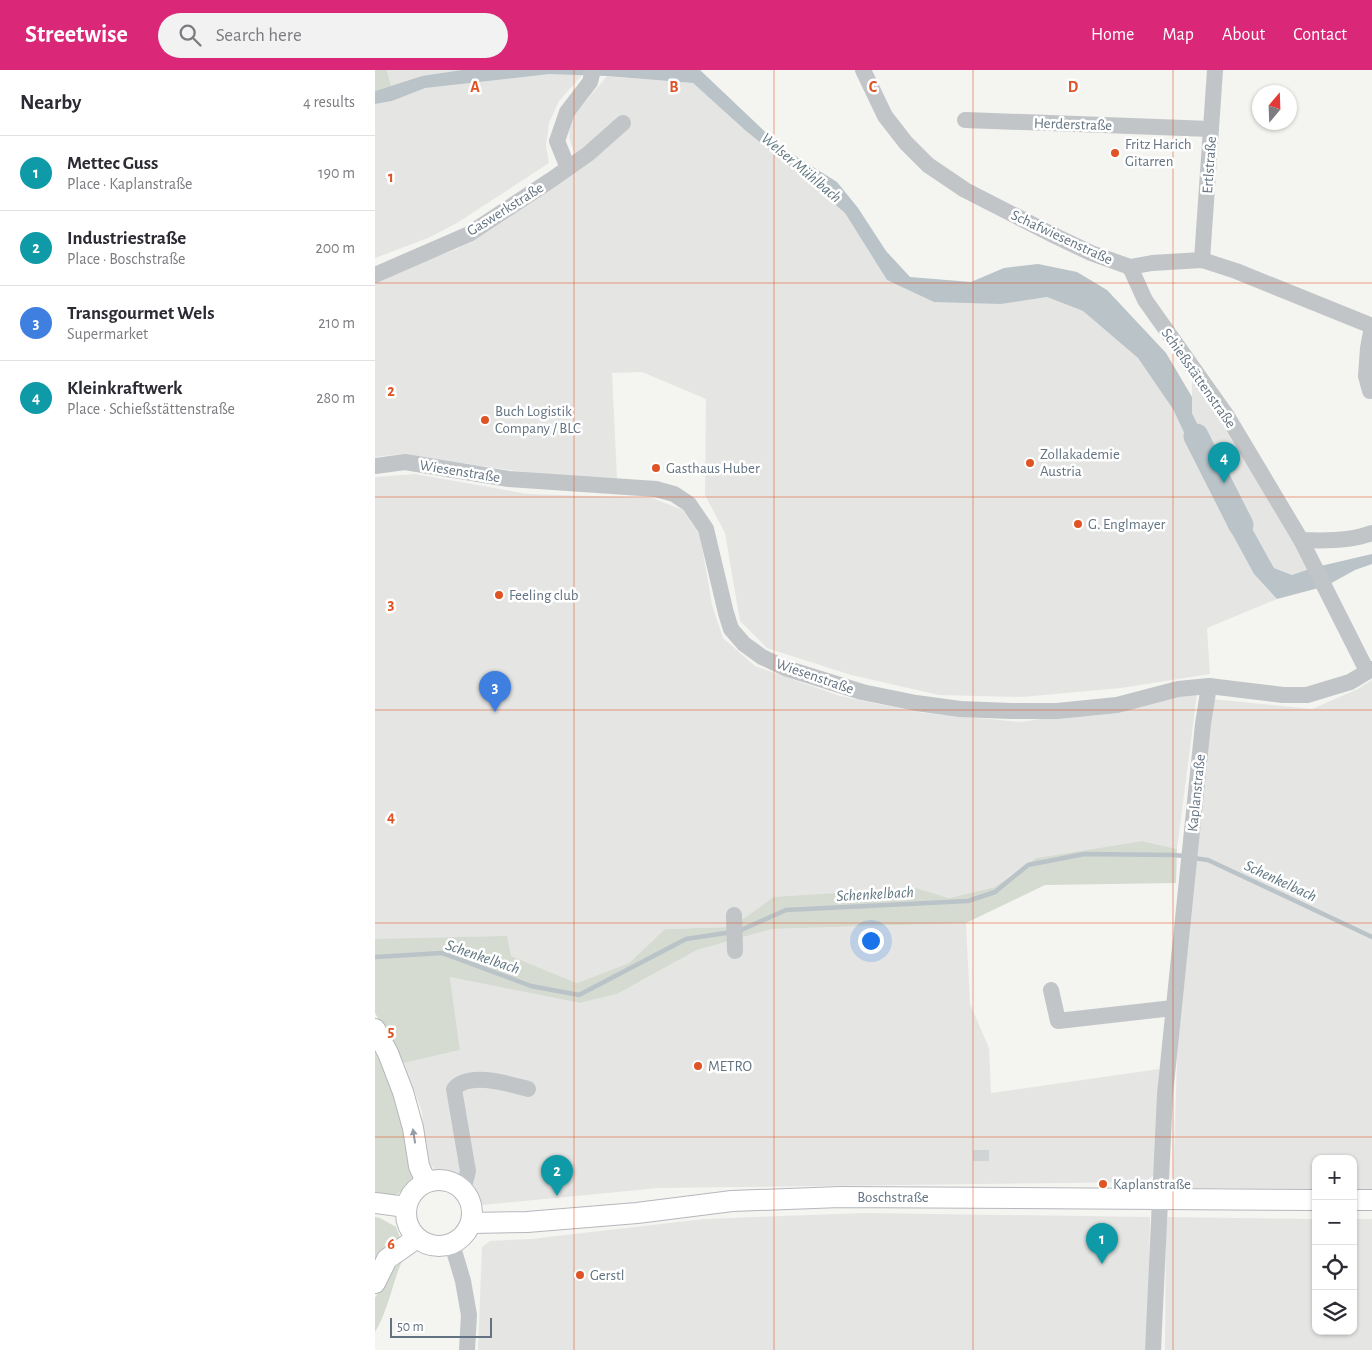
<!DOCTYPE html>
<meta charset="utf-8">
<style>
body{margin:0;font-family:"Alegreya Sans",sans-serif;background:#f2f2f3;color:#2b2b33}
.controls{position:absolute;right:15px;bottom:15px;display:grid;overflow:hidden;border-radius:10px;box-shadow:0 1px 4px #0004}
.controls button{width:45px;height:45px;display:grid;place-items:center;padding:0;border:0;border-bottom:1px solid #e1e1e2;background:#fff;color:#2b2b33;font:25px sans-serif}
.compass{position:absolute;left:877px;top:15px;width:45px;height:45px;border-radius:50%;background:#fff;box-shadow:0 1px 4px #0004;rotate:19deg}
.scale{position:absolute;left:15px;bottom:12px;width:102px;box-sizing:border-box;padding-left:5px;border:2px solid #637381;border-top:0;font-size:14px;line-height:18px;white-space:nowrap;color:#637381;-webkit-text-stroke:4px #fff;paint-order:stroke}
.you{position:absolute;left:495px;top:870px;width:18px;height:18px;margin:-12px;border:4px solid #fff;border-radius:50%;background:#1a73e8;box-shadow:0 0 0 8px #1a73e833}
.badge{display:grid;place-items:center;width:32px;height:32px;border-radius:50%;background:#db2777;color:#fff;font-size:16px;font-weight:700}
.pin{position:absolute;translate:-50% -41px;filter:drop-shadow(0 1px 2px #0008)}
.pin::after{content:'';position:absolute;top:26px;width:18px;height:15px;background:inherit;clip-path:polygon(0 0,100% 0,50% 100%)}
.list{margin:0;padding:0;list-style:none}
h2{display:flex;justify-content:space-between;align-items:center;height:65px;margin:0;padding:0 20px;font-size:21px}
h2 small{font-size:16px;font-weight:400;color:#7c7c81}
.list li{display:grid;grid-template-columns:32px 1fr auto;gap:15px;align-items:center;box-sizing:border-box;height:75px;padding:0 20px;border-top:1px solid #e1e1e2}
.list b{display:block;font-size:19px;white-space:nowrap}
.list p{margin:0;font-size:16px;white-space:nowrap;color:#7c7c81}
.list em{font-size:16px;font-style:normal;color:#7c7c81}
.icon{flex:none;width:28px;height:28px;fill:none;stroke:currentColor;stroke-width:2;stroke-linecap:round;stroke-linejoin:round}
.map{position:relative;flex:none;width:997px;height:1280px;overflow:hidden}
header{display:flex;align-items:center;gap:30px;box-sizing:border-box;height:70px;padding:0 25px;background:#db2777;color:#fff}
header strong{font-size:24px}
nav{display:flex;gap:28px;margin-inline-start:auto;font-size:18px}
.search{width:350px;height:45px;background:#f2f2f3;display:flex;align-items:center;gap:12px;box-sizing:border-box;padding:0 18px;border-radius:28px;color:#7c7c81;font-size:19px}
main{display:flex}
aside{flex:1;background:#fff}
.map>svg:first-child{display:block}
.built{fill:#e5e6e4}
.green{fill:#d5dbd1}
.water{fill:#b9c3c8}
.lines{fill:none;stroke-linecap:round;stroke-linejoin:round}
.stream{stroke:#b9c3c8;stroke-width:4.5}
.river{stroke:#b9c3c8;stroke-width:25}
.minor-tunnel{stroke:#d0d4d4;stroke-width:16;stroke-dasharray:16 8;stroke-linecap:butt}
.major-casing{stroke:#b4b8bc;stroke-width:22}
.minor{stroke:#c1c5c8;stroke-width:16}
.major{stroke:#fff;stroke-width:20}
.oneway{fill:#929da7}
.grid{fill:none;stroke:#e05324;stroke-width:1;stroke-opacity:0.55}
.poi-dot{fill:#e05324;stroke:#fff;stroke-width:2}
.labels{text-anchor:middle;stroke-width:5;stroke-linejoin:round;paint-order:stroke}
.street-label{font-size:15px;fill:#637381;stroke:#fff}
.poi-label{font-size:15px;fill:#637381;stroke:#fff;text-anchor:start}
.water-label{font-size:16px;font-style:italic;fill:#5f767f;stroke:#fff}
.grid-label{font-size:16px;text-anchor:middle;font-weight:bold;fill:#e05324;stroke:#fff;stroke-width:5;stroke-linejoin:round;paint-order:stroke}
</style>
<header>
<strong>Streetwise</strong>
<div class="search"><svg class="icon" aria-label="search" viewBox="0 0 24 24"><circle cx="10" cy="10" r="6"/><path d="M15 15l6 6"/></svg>Search here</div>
<nav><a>Home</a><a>Map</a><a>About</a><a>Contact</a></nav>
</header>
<main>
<aside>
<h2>Nearby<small>4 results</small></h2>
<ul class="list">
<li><span class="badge" style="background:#0f9aa8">1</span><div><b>Mettec Guss</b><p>Place · Kaplanstraße</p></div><em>190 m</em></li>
<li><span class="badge" style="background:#0f9aa8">2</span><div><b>Industriestraße</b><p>Place · Boschstraße</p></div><em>200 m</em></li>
<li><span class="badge" style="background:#3f7fe0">3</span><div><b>Transgourmet Wels</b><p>Supermarket</p></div><em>210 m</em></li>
<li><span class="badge" style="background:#0f9aa8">4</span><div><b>Kleinkraftwerk</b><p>Place · Schießstättenstraße</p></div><em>280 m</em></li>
</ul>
</aside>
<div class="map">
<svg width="997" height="1280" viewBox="0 0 997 1280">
<rect width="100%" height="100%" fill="#f4f4f0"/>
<g class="built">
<path d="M 12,0 L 208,0 L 207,5 L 184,31 L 174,53 L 171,76 L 174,93 L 82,153 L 53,168 L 0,188 L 0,34 L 17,31 L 47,6 L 16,16 Z"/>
<path d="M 232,6 L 318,13 L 371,61 L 427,106 L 470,143 L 512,210 L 626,234 L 672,227 L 708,241 L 763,288 L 799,339 L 855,460 L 879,504 L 902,529 L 832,558 L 835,604 L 746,618 L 647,627 L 564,625 L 476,605 L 392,578 L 365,551 L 350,463 L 330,425 L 331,329 L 267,302 L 237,303 L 242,408 L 182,407 L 26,384 L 0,387 L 0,210 L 82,179 L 204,97 L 194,67 L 196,49 Z"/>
<path d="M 817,307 L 937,498 L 917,505 L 899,498 L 868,442 L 858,427 L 850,425 L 836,396 L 841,394 L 817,343 Z"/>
<path d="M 40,404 L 153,424 L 277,428 L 308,440 L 325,465 L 337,535 L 348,568 L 380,596 L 465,626 L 548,643 L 646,652 L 822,624 L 802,779 L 767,771 L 661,788 L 620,817 L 574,828 L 541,818 L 357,857 L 290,859 L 254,893 L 202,913 L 136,886 L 0,869 L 0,407 Z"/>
<path d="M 997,610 L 997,1119 L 978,1119 L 978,1089 L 941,1089 L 941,1119 L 798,1118 L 805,894 L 837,629 L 937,639 L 983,619 Z"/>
<path d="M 591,853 L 595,934 L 614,978 L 616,1023 L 784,999 L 781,1103 L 771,1112 L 284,1118 L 107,1135 L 88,1112 L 60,1100 L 50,1087 L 47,1042 L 29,993 L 85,980 L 75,906 L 205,933 L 242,924 L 322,880 L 397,859 Z"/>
<path d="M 490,1143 L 775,1147 L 773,1280 L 103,1280 L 107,1177 L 115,1171 L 156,1169 L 329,1149 Z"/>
<path d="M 791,1147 L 941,1149 L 941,1261 L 978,1261 L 978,1149 L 997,1149 L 997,1280 L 790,1280 Z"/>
</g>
<g class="green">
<path d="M 0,0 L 12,0 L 16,16 L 0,21 Z"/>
<path d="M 767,771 L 802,779 L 801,813 L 670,815 L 591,853 L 397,859 L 322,880 L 242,924 L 205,933 L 75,907 L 85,980 L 29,993 L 0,943 L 0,869 L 132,866 L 136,886 L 202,913 L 254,893 L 290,859 L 357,857 L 399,827 L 541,818 L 574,828 L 620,817 L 661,788 Z"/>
<path d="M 0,976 L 20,1016 L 45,1110 L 19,1126 L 0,1123 Z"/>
<path d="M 0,1147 L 5,1148 L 21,1157 L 26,1170 L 0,1201 Z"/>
<path d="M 27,1191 C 17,1214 13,1241 0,1262 L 0,1228 L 14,1203 Z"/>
</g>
<path class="water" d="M 87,0 L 325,0 L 406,77 L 462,112 L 483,138 L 511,181 L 535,207 L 596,212 L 629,198 L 663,194 L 702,202 L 732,220 L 791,283 L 817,327 L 817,343 L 841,393 L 836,396 L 850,425 L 858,427 L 868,442 L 899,498 L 917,505 L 937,498 L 997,484 L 997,494 L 980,500 L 951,516 L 902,529 L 879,504 L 855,460 L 798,339 L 763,288 L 708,241 L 672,227 L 626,234 L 559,232 L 512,210 L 470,143 L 427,106 L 371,61 L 318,13 L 232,6 L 174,4 L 50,18 L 17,31 L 0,34 L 0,21 L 47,6 Z"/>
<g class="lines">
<g class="stream">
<path d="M 818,788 L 833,790 L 997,867"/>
<path d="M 0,887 L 67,883 L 156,916 L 204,925 L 311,869 L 364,861 L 411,840 L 593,831 L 620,822 L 653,795 L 709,784 L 798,785 L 810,786"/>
</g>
<path class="river" d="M 821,366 L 866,455"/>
<path class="minor-tunnel" d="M 606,1091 L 606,1080"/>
<defs>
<g id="major">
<path d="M 0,959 L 13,983 L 28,1022 L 38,1058 L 44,1096 L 51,1112"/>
<circle cx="64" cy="1143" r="33"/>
<path d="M 978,1130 L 997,1130"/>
<path d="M 0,1133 L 31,1137"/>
<path d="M 96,1153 L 152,1152 L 262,1143 L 357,1131 L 465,1127 L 941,1130"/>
<path d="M 0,1213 L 12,1189 L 42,1168"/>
</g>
</defs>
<use href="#major" class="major-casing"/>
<g class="minor">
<path d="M 488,0 L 510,46 L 531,73 L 553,95 L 590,120 L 676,164 L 716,183 L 755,197 L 777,193 L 827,190 L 861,201 L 997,256"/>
<path d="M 590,50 L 836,59"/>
<path d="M 193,98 L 182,71 L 192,42 L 215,12 L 218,0"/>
<path d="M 827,190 L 840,0"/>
<path d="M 755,197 L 770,230 L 852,346 L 926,470 C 947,471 977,471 997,463"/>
<path d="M 0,205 L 94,164 L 176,110 L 213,84 L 248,53"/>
<path d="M 995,321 L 991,306 L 993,278 L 997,257"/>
<path d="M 0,396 L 30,392 L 134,409 L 281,419 L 299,424 L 314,434 L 331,459 L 351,543 L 356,559 L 369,574 L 387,587 L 410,598 L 487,622 L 541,633 L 585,639 L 636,641 L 682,641 L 742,635 L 803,619 L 834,616 L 908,625 L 932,625 L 975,612 L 997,599"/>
<path d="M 926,470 L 992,601"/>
<path d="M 359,845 L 360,881"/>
<path d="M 676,920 L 683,951 L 798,938"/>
<path d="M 88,1120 L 93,1101 L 79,1019 C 94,1001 134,1014 153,1019"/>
<path d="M 77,1174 L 88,1211 L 94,1245 L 92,1280"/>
<path d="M 778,1280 L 790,1024 L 828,654 L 834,616"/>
</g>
<use href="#major" class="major"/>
</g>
<defs><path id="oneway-solid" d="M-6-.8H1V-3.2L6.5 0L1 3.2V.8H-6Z" transform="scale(1.25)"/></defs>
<use class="oneway" href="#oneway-solid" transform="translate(39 1066) rotate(-99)"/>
<path class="grid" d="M 199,0 L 199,1280M 399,0 L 399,1280M 598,0 L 598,1280M 798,0 L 798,1280M 0,213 L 997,213M 0,427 L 997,427M 0,640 L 997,640M 0,853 L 997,853M 0,1067 L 997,1067"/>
<g class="poi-dot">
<circle cx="740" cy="83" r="5"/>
<circle cx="110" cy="350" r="5"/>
<circle cx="655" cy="393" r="5"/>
<circle cx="281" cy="398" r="5"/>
<circle cx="703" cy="454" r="5"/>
<circle cx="124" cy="525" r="5"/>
<circle cx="323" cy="996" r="5"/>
<circle cx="728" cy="1114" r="5"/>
<circle cx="205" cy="1205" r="5"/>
</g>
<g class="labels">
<g class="street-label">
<text transform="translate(698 54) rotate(2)" y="5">Herderstraße</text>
<text transform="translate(834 95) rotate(-86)" y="5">Ertlstraße</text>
<text transform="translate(130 139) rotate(-32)" y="5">Gaswerkstraße</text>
<text transform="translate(687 167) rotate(25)" y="5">Schafwiesenstraße</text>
<text transform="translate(824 308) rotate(55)" y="5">Schießstättenstraße</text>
<text transform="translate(85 401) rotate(9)" y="5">Wiesenstraße</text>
<text transform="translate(440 606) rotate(19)" y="5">Wiesenstraße</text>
<text transform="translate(821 723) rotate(-84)" y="5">Kaplanstraße</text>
<text x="518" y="1132">Boschstraße</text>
</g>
<g class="poi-label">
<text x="750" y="79">Fritz Harich<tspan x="750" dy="17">Gitarren</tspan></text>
<text x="120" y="346">Buch Logistik<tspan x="120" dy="17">Company / BLC</tspan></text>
<text x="665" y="389">Zollakademie<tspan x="665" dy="17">Austria</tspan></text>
<text x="291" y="403">Gasthaus Huber</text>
<text x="713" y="459">G. Englmayer</text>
<text x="134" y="530">Feeling club</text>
<text x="333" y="1001">METRO</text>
<text x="738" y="1119">Kaplanstraße</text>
<text x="215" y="1210">Gerstl</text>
</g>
<g class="water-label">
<text transform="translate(427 97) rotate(40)" y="6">Welser Mühlbach</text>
<text transform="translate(906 810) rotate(25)" y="6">Schenkelbach</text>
<text transform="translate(500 823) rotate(-3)" y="6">Schenkelbach</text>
<text transform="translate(108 886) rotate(19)" y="6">Schenkelbach</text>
</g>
</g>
<g class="grid-label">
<text x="100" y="22">A</text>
<text x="299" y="22">B</text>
<text x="498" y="22">C</text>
<text x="698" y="22">D</text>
<text x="16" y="112">1</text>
<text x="16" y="326">2</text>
<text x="16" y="539">3</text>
<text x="16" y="752">4</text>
<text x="16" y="966">5</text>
<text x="16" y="1179">6</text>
</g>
</svg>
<div class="controls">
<button>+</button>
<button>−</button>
<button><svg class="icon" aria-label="locate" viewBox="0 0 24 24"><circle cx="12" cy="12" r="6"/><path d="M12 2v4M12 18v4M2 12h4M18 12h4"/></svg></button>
<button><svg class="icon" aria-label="layers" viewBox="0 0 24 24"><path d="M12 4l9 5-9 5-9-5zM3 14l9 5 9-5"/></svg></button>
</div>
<svg class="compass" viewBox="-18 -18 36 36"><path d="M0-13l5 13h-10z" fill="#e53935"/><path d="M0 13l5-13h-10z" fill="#7c7c81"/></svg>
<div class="scale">50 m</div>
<div class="you"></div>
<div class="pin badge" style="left:727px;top:1194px;background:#0f9aa8">1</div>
<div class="pin badge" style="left:182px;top:1126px;background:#0f9aa8">2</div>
<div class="pin badge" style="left:120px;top:642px;background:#3f7fe0">3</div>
<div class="pin badge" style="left:849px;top:413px;background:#0f9aa8">4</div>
</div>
</main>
